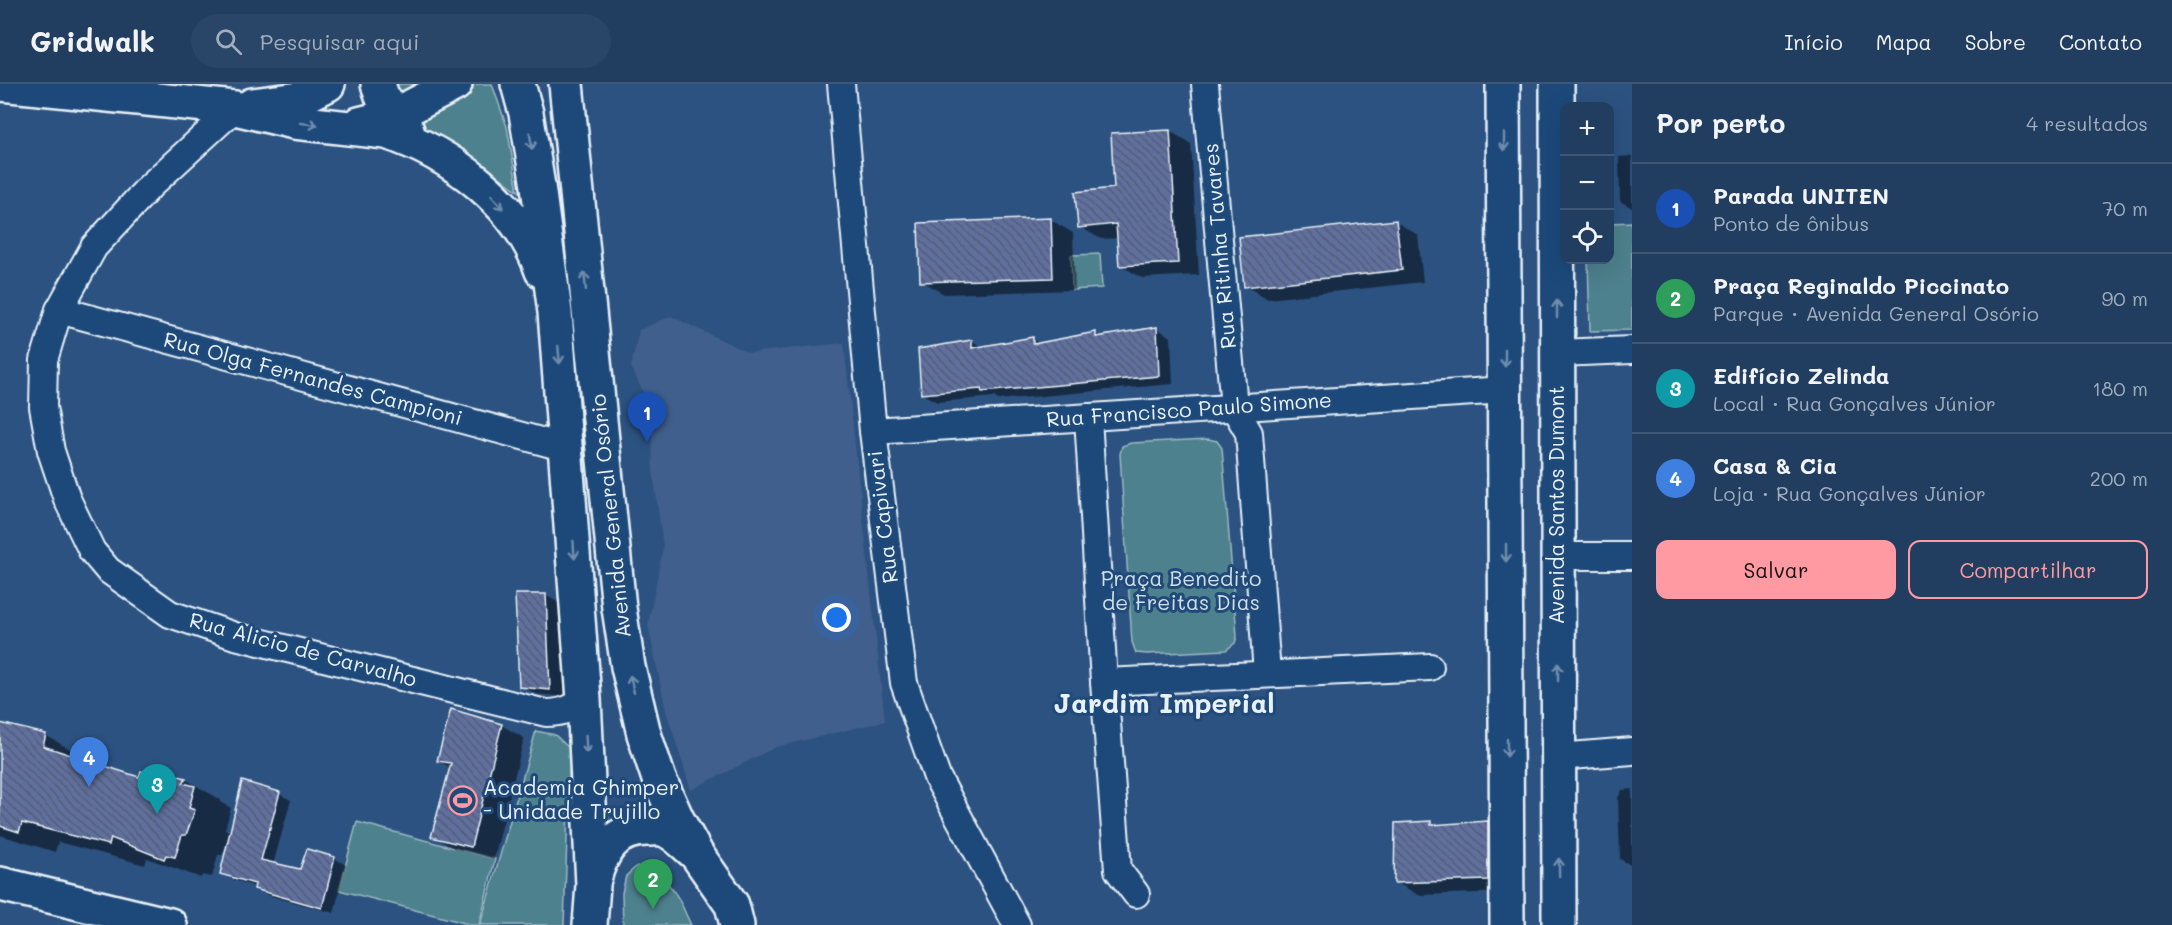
<!DOCTYPE html>
<html lang="pt">
<meta charset="utf-8">
<style>
body{margin:0;font-family:Mali,sans-serif;background:#294567;color:#f1f3f6}
.controls{position:absolute;right:18px;top:18px;display:grid;overflow:hidden;border-radius:12px;box-shadow:0 6px 24px #0002}
.controls button{width:54px;height:54px;display:grid;place-items:center;padding:0;border:0;border-bottom:2px solid #3e5776;background:#213e61;color:#f1f3f6;font:30px sans-serif}
.you{position:absolute;left:837px;top:534px;width:21px;height:21px;margin:-15px;border:4px solid #fff;border-radius:50%;background:#1a73e8;box-shadow:0 0 0 9px #1a73e833}
.badge{display:grid;place-items:center;width:39px;height:39px;border-radius:50%;background:#ff9aa2;color:#fff;font-size:20px;font-weight:700}
.pin{position:absolute;translate:-50% -50px;filter:drop-shadow(0 2px 3px #0008)}
.pin::after{content:'';position:absolute;top:32px;width:21px;height:18px;background:inherit;clip-path:polygon(0 0,100% 0,50% 100%)}
.list{margin:0;padding:0;list-style:none}
h2{display:flex;justify-content:space-between;align-items:center;height:78px;margin:0;padding:0 24px;font-size:26px}
h2 small{font-size:20px;font-weight:400;color:#a2aebd}
.list li{display:grid;grid-template-columns:39px 1fr auto;gap:18px;align-items:center;box-sizing:border-box;height:90px;padding:0 24px;border-top:2px solid #3e5776}
.list b{display:block;font-size:22px;white-space:nowrap}
.list p{margin:0;font-size:20px;white-space:nowrap;color:#a2aebd}
.list em{font-size:20px;font-style:normal;color:#a2aebd}
.actions{display:flex;gap:12px;padding:18px 24px}
.actions a{flex:1;padding:14px 0;border:2px solid #ff9aa2;border-radius:12px;text-align:center;font-size:21px;color:#ff9aa2}
.actions .main{background:#ff9aa2;color:#111}
.icon{flex:none;width:33px;height:33px;fill:none;stroke:currentColor;stroke-width:2;stroke-linecap:round;stroke-linejoin:round}
.map{position:relative;flex:none;width:1632px;height:841px;overflow:hidden}
header{display:flex;align-items:center;gap:36px;box-sizing:border-box;height:84px;padding:0 30px;background:#213e61;border-bottom:2px solid #3e5776}
header strong{font-size:28px}
nav{display:flex;gap:33px;margin-inline-start:auto;font-size:21px}
.search{width:420px;height:54px;background:#294567;display:flex;align-items:center;gap:15px;box-sizing:border-box;padding:0 21px;border-radius:33px;color:#a2aebd;font-size:22px}
main{display:flex}
aside{flex:1;background:#213e61}
.map>svg:first-child{display:block}
.built{fill:#3f5e8c}
.green{fill:#4e818d;stroke:#9bb9c2;stroke-width:1.5}
.shadow{fill:#0007}
.building{fill:url(#building-back-hatch);stroke:#e8f1f8;stroke-width:1.5}
.lines{fill:none;stroke-linecap:round;stroke-linejoin:round}
.street-casing{stroke:#e8f1f8;stroke-width:30}
.secondary-casing{stroke:#e8f1f8;stroke-width:38}
.street{stroke:#1f4a7a;stroke-width:26}
.secondary{stroke:#1f4a7a;stroke-width:33}
.oneway{stroke:#6f8dac}
.labels{text-anchor:middle;stroke-width:6;stroke-linejoin:round;paint-order:stroke}
.street-label{font-size:21px;fill:#e8f1f8;stroke:#1f4a7a}
.park-label{font-size:21px;fill:#d1e0e8;stroke:#1f4a7a}
.poi-label{font-size:21px;fill:#e8f1f8;stroke:#1f4a7a;text-anchor:start}
.district-label{font-size:27px;font-weight:bold;fill:#e8f1f8;stroke:#1f4a7a}
</style>
<header>
<strong>Gridwalk</strong>
<div class="search"><svg class="icon" aria-label="search" viewBox="0 0 24 24"><circle cx="10" cy="10" r="6"/><path d="M15 15l6 6"/></svg>Pesquisar aqui</div>
<nav><a>Início</a><a>Mapa</a><a>Sobre</a><a>Contato</a></nav>
</header>
<main>
<div class="map">
<svg width="1632" height="841" viewBox="0 0 1632 841">
<defs>
<pattern id="building-back-hatch" width="6" height="6" patternUnits="userSpaceOnUse" patternTransform="scale(1.5)"><rect width="6" height="6" fill="#61709e"/><path d="M-1 5l2 2M0 0l6 6M5-1l2 2" fill="none" stroke="#545c74"/></pattern>
</defs>
<rect width="100%" height="100%" fill="#2c5281"/>
<filter id="ink" filterUnits="userSpaceOnUse"><feTurbulence type="fractalNoise" baseFrequency=".0167" numOctaves="2"/><feDisplacementMap in="SourceGraphic" scale="12" xChannelSelector="R" yChannelSelector="G"/><feConvolveMatrix kernelMatrix="1 2 1 2 8 2 1 2 1" color-interpolation-filters="sRGB"/></filter>
<g filter="url(#ink)">
<path class="built" d="M 671,232 L 749,269 L 844,259 L 885,637 L 776,663 L 691,706 L 666,627 L 648,541 L 663,463 L 653,387 L 651,325 L 631,283 L 639,246 Z"/>
<g class="green">
<path d="M 385,0 L 492,0 L 507,43 L 518,107 C 491,87 467,64 434,59 Z"/>
<path d="M 1632,138 L 1632,246 L 1590,247 L 1588,176 L 1610,176 L 1610,139 Z"/>
<path d="M 1100,170 L 1102,204 L 1072,206 L 1071,171 Z"/>
<path d="M 1208,355 L 1217,357 L 1222,364 L 1237,552 L 1235,559 L 1226,566 L 1147,570 L 1136,569 L 1132,558 L 1120,370 L 1122,362 L 1131,359 Z"/>
<path d="M 536,647 L 555,651 L 570,665 L 564,841 L 480,841 Z"/>
<path d="M 357,738 L 495,775 L 479,841 L 472,841 L 339,806 Z"/>
<path d="M 637,782 C 674,797 675,807 691,841 L 623,841 L 622,809 L 626,792 Z"/>
</g>
<g class="shadow">
<path d="M 1170,47 L 1191,60 L 1199,191 L 1142,194 L 1120,181 L 1119,154 L 1101,155 L 1080,143 Z"/>
<path d="M 1632,72 L 1632,124 L 1620,117 L 1619,73 Z"/>
<path d="M 1051,136 L 1073,149 L 1075,206 L 944,210 L 922,197 Z"/>
<path d="M 1396,138 L 1418,151 L 1423,198 L 1268,215 L 1246,202 Z"/>
<path d="M 1156,244 L 1171,253 L 1173,300 L 998,316 L 994,313 L 937,318 L 922,310 L 972,257 L 983,264 L 1033,255 L 1041,260 L 1096,250 L 1103,254 Z"/>
<path d="M 545,511 L 561,520 L 565,613 L 536,610 L 521,602 Z"/>
<path d="M 0,640 L 45,651 L 82,672 L 81,676 L 140,695 L 151,693 L 185,695 L 221,716 L 220,718 L 231,724 L 225,745 L 232,749 L 279,710 L 291,716 L 273,781 L 301,787 L 334,774 L 346,781 L 334,829 L 267,811 L 256,803 L 234,796 L 222,790 L 230,755 L 228,755 L 222,771 L 218,771 L 212,793 L 202,791 L 201,794 L 147,774 L 145,781 L 58,758 L 55,768 L 0,751 Z"/>
<path d="M 501,641 L 524,654 L 494,775 L 455,765 L 433,752 L 451,684 L 439,677 Z"/>
<path d="M 1632,705 L 1632,782 L 1620,775 L 1618,714 L 1622,706 Z"/>
<path d="M 1431,739 L 1436,742 L 1487,739 L 1510,752 L 1510,808 L 1418,811 L 1396,798 Z"/>
</g>
<g class="building">
<path d="M 1170,46 L 1178,179 L 1119,182 L 1116,140 L 1078,144 L 1075,108 L 1114,104 L 1111,49 Z"/>
<path d="M 1051,134 L 1053,194 L 920,198 L 918,139 Z"/>
<path d="M 1396,136 L 1402,186 L 1244,203 L 1239,153 Z"/>
<path d="M 1157,243 L 1159,292 L 982,308 L 981,305 L 921,310 L 918,265 L 972,256 L 972,264 L 1033,253 L 1033,260 L 1096,248 L 1096,253 Z"/>
<path d="M 515,510 L 546,510 L 550,606 L 519,603 Z"/>
<path d="M 451,625 L 502,640 L 471,763 L 431,753 L 451,679 L 437,677 Z"/>
<path d="M 0,639 L 46,650 L 43,662 L 139,693 L 141,687 L 150,691 L 152,685 L 186,694 L 183,699 L 195,702 L 189,724 L 195,726 L 186,751 L 182,751 L 175,773 L 166,771 L 164,775 L 111,754 L 109,761 L 22,739 L 19,748 L 0,742 Z"/>
<path d="M 242,697 L 280,708 L 261,776 L 300,785 L 307,765 L 335,773 L 322,824 L 254,805 L 255,800 L 220,790 Z"/>
<path d="M 1431,737 L 1431,741 L 1488,737 L 1488,796 L 1394,799 L 1395,739 Z"/>
</g>
<g class="lines">
<defs>
<g id="street">
<path d="M 841,0 L 873,347 L 904,599 L 937,693 L 1017,841"/>
<path d="M 1205,0 L 1234,323 L 1249,349 L 1267,589"/>
<path d="M 235,24 L 150,102 L 94,163 L 59,226 L 44,276 L 43,323 L 51,367 L 67,415 L 92,467 L 108,486 L 170,530 L 235,552 L 546,629 C 562,629 572,625 584,615"/>
<path d="M 59,226 L 566,364"/>
<path d="M 1557,269 L 1632,266"/>
<path d="M 1088,333 L 1104,598 L 1118,786 L 1136,810"/>
<path d="M 873,347 L 1505,306"/>
<path d="M 1558,472 L 1632,472"/>
<path d="M 1104,598 L 1430,583"/>
<path d="M 1558,673 L 1632,667"/>
</g>
<g id="secondary">
<path d="M 1,0 L 235,24 L 294,38 L 386,48 C 451,69 519,120 542,187"/>
<path d="M 378,0 L 382,12 L 407,46"/>
<path d="M 518,0 L 526,29 L 538,102 L 555,228 L 584,615 L 593,801 L 590,841"/>
<path d="M 566,0 L 619,524 L 628,583 L 644,650 L 659,695 L 677,735 L 697,771 L 732,821 L 737,841"/>
<path d="M 1503,0 L 1507,841"/>
<path d="M 1557,0 L 1559,841"/>
<path d="M 252,21 L 299,15 L 328,0"/>
<path d="M 359,40 L 395,31 L 455,0"/>
<path d="M 594,795 C 602,766 615,745 648,745 C 653,745 659,744 663,745 C 675,749 684,760 694,768"/>
<path d="M 0,800 L 170,841"/>
</g>
</defs>
<use href="#street" class="street-casing"/>
<use href="#secondary" class="secondary-casing"/>
<use href="#street" class="street"/>
<use href="#secondary" class="secondary"/>
</g>
<defs><path id="oneway-shaft" d="M-6 0H5M1.5-3L5.5 0L1.5 3" fill="none" stroke-width="1.6" stroke-linecap="round" stroke-linejoin="round" transform="scale(1.5)"/></defs>
<g class="oneway">
<use href="#oneway-shaft" transform="translate(309 40) rotate(7)"/>
<use href="#oneway-shaft" transform="translate(531 57) rotate(80)"/>
<use href="#oneway-shaft" transform="translate(1504 58) rotate(90)"/>
<use href="#oneway-shaft" transform="translate(497 118) rotate(50)"/>
<use href="#oneway-shaft" transform="translate(585 197) rotate(-96)"/>
<use href="#oneway-shaft" transform="translate(1557 225) rotate(-90)"/>
<use href="#oneway-shaft" transform="translate(559 271) rotate(85)"/>
<use href="#oneway-shaft" transform="translate(1505 274) rotate(90)"/>
<use href="#oneway-shaft" transform="translate(574 466) rotate(86)"/>
<use href="#oneway-shaft" transform="translate(1506 469) rotate(90)"/>
<use href="#oneway-shaft" transform="translate(1558 588) rotate(-90)"/>
<use href="#oneway-shaft" transform="translate(632 600) rotate(-103)"/>
<use href="#oneway-shaft" transform="translate(586 660) rotate(87)"/>
<use href="#oneway-shaft" transform="translate(1507 664) rotate(90)"/>
<use href="#oneway-shaft" transform="translate(1559 783) rotate(-91)"/>
</g>
</g>
<defs>
<symbol id="stadium-ring" viewBox="-11 -11 22 22"><circle r="9.5" fill="#1f4a7a" stroke="#ff9aa2" stroke-width="1.5"/><path d="M0-5a6.5 5 0 1 0 0 10a6.5 5 0 1 0 0-10ZM-3.5-1.8h7v3.6h-7Z" fill="#ff9aa2"/></symbol>
</defs>
<g fill-rule="evenodd">
<use href="#stadium-ring" x="446" y="700" width="33" height="33"/>
</g>
<g class="labels">
<g class="street-label">
<text transform="translate(1220 162) rotate(-95)" y="7">Rua Ritinha Tavares</text>
<text transform="translate(313 295) rotate(15)" y="7">Rua Olga Fernandes Campioni</text>
<text transform="translate(1189 326) rotate(-4)" y="7">Rua Francisco Paulo Simone</text>
<text transform="translate(1557 421) rotate(-90)" y="7">Avenida Santos Dumont</text>
<text transform="translate(611 432) rotate(-96)" y="7">Avenida General Osório</text>
<text transform="translate(883 433) rotate(-97)" y="7">Rua Capivari</text>
<text transform="translate(303 566) rotate(15)" y="7">Rua Alicio de Carvalho</text>
</g>
<g class="park-label">
<text x="1181" y="502">Praça Benedito<tspan x="1181" dy="24">de Freitas Dias</tspan></text>
</g>
<g class="poi-label">
<text x="483" y="711">Academia Ghimper<tspan x="483" dy="24">- Unidade Trujillo</tspan></text>
</g>
<g class="district-label">
<text x="1164" y="629">Jardim Imperial</text>
</g>
</g>
</svg>
<div class="controls">
<button>+</button>
<button>−</button>
<button><svg class="icon" aria-label="locate" viewBox="0 0 24 24"><circle cx="12" cy="12" r="6"/><path d="M12 2v4M12 18v4M2 12h4M18 12h4"/></svg></button>
</div>
<div class="you"></div>
<div class="pin badge" style="left:647px;top:358px;background:#1a4fb4">1</div>
<div class="pin badge" style="left:653px;top:825px;background:#2e9e5b">2</div>
<div class="pin badge" style="left:157px;top:730px;background:#0f9aa8">3</div>
<div class="pin badge" style="left:89px;top:703px;background:#3f7fe0">4</div>
</div>
<aside>
<h2>Por perto<small>4 resultados</small></h2>
<ul class="list">
<li><span class="badge" style="background:#1a4fb4">1</span><div><b>Parada UNITEN</b><p>Ponto de ônibus</p></div><em>70 m</em></li>
<li><span class="badge" style="background:#2e9e5b">2</span><div><b>Praça Reginaldo Piccinato</b><p>Parque · Avenida General Osório</p></div><em>90 m</em></li>
<li><span class="badge" style="background:#0f9aa8">3</span><div><b>Edifício Zelinda</b><p>Local · Rua Gonçalves Júnior</p></div><em>180 m</em></li>
<li><span class="badge" style="background:#3f7fe0">4</span><div><b>Casa &amp; Cia</b><p>Loja · Rua Gonçalves Júnior</p></div><em>200 m</em></li>
</ul>
<div class="actions"><a class="main">Salvar</a><a>Compartilhar</a></div>
</aside>
</main>
